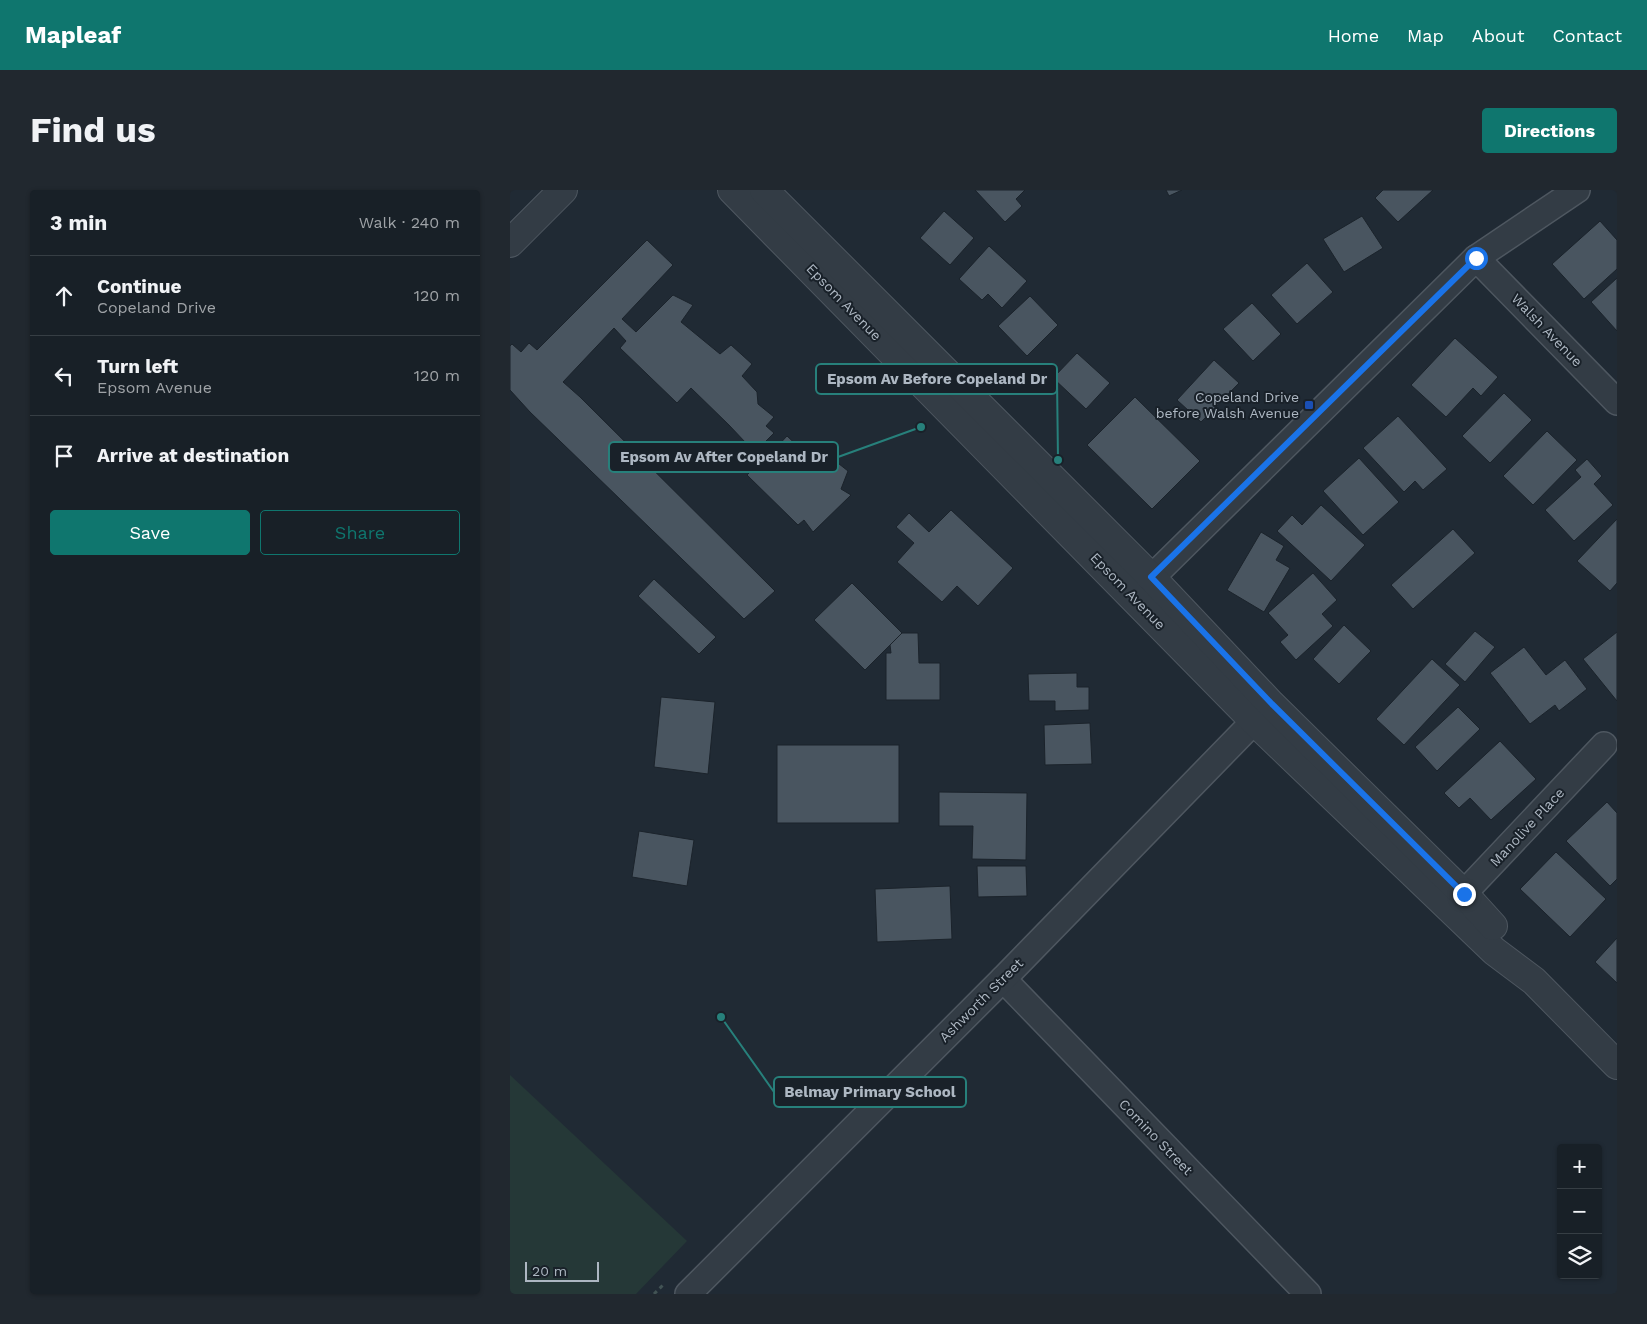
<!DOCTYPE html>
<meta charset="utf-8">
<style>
body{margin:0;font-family:"Work Sans",sans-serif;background:#21282f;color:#f1f3f6}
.controls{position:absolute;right:15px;bottom:15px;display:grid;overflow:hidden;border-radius:5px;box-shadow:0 1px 4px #0004}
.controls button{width:45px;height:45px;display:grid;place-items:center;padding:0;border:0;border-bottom:1px solid #363e44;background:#182027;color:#f1f3f6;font:25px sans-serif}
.scale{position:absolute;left:15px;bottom:12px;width:74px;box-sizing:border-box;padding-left:5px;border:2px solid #adb7c2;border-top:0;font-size:14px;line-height:18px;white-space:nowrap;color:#adb7c2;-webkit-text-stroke:4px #192129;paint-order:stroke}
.stop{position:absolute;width:15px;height:15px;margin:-11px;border:4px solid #1a73e8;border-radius:50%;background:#fff}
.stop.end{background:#1a73e8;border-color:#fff;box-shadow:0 1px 5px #0008}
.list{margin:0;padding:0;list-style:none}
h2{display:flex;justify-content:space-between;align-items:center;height:65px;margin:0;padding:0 20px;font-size:21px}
h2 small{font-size:16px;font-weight:400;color:#9fa3a7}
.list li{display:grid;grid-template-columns:32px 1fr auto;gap:15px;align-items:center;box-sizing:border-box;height:80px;padding:0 20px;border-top:1px solid #363e44}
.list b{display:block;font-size:19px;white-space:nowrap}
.list p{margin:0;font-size:16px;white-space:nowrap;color:#9fa3a7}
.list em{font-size:16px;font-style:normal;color:#9fa3a7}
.actions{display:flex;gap:10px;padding:15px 20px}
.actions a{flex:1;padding:11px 0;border:1px solid #0f766e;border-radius:5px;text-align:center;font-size:18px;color:#0f766e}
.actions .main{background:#0f766e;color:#fff}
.icon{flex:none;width:28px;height:28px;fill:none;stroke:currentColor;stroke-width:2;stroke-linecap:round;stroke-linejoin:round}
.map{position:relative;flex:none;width:1107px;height:1104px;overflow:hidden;border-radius:5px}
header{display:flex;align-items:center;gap:30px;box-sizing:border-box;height:70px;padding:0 25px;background:#0f766e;color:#fff}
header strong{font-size:24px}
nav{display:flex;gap:28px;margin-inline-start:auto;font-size:18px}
.intro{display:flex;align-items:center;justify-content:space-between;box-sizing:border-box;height:120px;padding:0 30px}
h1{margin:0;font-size:35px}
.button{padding:12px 22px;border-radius:5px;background:#0f766e;color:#fff;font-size:18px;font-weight:700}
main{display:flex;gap:30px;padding:0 30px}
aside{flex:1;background:#182027;border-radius:5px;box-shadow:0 1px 4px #0004}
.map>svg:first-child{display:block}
.green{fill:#253837}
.building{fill:#495560;stroke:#1b232b}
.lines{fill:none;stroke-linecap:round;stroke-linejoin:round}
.minor-casing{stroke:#4e5760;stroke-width:28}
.tertiary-casing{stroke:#4e5760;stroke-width:30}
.path{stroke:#425354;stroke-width:3;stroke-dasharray:4 4;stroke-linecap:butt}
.minor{stroke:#333c45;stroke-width:25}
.tertiary{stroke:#333c45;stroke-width:28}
.route{stroke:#1a73e8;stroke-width:6}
.transit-dot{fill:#1a4fb4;stroke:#192129;stroke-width:2}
.labels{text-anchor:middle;stroke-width:4;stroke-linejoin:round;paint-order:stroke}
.street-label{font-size:14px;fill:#adb7c2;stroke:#192129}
.poi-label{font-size:14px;fill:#adb7c2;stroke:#192129;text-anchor:end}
.leader{fill:none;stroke:#27807b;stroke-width:2}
.callout-dot{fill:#27807b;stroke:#192129;stroke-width:2}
.callout{fill:#192129;stroke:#27807b;stroke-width:2}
.callout-label{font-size:15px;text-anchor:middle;font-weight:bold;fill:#adb7c2}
</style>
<header>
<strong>Mapleaf</strong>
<nav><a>Home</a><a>Map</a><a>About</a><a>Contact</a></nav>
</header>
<div class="intro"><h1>Find us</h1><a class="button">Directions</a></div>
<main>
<aside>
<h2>3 min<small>Walk · 240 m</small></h2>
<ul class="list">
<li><svg class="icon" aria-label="ahead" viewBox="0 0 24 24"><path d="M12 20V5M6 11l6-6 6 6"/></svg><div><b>Continue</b><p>Copeland Drive</p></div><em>120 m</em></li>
<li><svg class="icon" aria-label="left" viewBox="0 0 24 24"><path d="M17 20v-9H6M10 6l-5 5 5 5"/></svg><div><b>Turn left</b><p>Epsom Avenue</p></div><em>120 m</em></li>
<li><svg class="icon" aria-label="arrive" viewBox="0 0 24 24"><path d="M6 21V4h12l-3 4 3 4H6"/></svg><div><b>Arrive at destination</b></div></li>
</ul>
<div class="actions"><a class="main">Save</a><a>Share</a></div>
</aside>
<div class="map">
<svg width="1107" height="1104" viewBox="0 0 1107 1104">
<rect width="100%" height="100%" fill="#202a34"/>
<path class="green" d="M 0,885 L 177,1051 L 126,1104 L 0,1104 Z"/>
<g class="building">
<path d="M 465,0 L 515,0 L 506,9 L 512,16 L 495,32 Z"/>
<path d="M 656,0 L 672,0 L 659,6 Z"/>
<path d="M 873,0 L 923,0 L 888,32 L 865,8 Z"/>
<path d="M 434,21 L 464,48 L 440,75 L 410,48 Z"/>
<path d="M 852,26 L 873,58 L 834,82 L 813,49 Z"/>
<path d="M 1090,31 L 1107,50 L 1107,79 L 1074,109 L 1042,74 Z"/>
<path d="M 137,50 L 163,75 L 112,129 L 126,142 L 163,105 L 183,115 L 171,132 L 210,164 L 221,155 L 242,174 L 232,186 L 247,202 L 248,214 L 264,227 L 256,236 L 264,243 L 254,253 L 263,261 L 277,246 L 309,276 L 319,266 L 338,281 L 331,299 L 341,305 L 303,342 L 294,330 L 288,335 L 237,285 L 252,270 L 219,235 L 181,198 L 167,213 L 110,158 L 116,151 L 104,138 L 53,192 L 70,207 L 265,401 L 234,429 L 20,222 L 0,200 L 0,156 L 2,154 L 11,162 L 19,153 L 27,160 Z"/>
<path d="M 479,56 L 517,91 L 492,118 L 478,104 L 472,110 L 449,89 Z"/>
<path d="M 797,73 L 823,102 L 787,134 L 761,105 Z"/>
<path d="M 1107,88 L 1107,141 L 1081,112 Z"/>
<path d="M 520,106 L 548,135 L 517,166 L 488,136 Z"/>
<path d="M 742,113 L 771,144 L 743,171 L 713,139 Z"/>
<path d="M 945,148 L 988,187 L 971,206 L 963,198 L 936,227 L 901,195 Z"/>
<path d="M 567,163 L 600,193 L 576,219 L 543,188 Z"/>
<path d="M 704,170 L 729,193 L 691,232 L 667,210 Z"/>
<path d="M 994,203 L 1022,230 L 980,273 L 952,246 Z"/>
<path d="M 625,207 L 690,271 L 642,319 L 577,255 Z"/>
<path d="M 888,226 L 937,279 L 913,300 L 905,291 L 894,302 L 853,258 Z"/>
<path d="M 1037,241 L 1067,270 L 1023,315 L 993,286 Z"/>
<path d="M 849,268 L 889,312 L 853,345 L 813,301 Z"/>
<path d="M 1077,269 L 1092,286 L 1084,294 L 1103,315 L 1064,351 L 1035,320 L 1071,287 L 1065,280 Z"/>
<path d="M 811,315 L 855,355 L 821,391 L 767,341 L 782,325 L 792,335 Z"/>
<path d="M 441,320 L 503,378 L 468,416 L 447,396 L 432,412 L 387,372 L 404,353 L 386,337 L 399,323 L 419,342 Z"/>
<path d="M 1107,329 L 1107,393 L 1100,401 L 1067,371 Z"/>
<path d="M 943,339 L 965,363 L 903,419 L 881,395 Z"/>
<path d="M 751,342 L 774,356 L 766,370 L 780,378 L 754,422 L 717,400 Z"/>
<path d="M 803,383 L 827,410 L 812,424 L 823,436 L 786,470 L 770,452 L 778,445 L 758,423 Z"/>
<path d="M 144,389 L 206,447 L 189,464 L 128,406 Z"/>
<path d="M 342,393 L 392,443 L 355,480 L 304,430 Z"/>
<path d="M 834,435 L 861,461 L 829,494 L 803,469 Z"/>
<path d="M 965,441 L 985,457 L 955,492 L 935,474 Z"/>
<path d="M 1107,442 L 1107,511 L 1073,469 Z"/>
<path d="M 392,443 L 408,443 L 409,473 L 430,473 L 430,510 L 376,510 L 376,463 L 381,463 L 380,455 Z"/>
<path d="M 1014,457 L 1036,485 L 1055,470 L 1077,499 L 1049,521 L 1045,515 L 1020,534 L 980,483 Z"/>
<path d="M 922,469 L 950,495 L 894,555 L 866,529 Z"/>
<path d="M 567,483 L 567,497 L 579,497 L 579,520 L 545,521 L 545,511 L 519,511 L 518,484 Z"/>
<path d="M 151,507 L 205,512 L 198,584 L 144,577 Z"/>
<path d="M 948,517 L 970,539 L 927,581 L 905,557 Z"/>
<path d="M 580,533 L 582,574 L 535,575 L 534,535 Z"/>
<path d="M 990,551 L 1026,589 L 981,630 L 960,608 L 949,618 L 934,603 Z"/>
<rect x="267" y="555" width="122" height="78"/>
<path d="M 429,602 L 517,603 L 516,670 L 462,669 L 463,636 L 429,636 Z"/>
<path d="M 1097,612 L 1107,623 L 1107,689 L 1100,696 L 1056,651 Z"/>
<path d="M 129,641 L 184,650 L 177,696 L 122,687 Z"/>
<path d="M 1046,662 L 1096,709 L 1060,747 L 1010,699 Z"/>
<path d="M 467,676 L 516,676 L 517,706 L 468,707 Z"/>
<path d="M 440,696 L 442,749 L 367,752 L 365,699 Z"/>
<path d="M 1107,748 L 1107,793 L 1085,772 Z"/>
</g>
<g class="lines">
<defs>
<g id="minor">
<path d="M 966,68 L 1107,212"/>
<path d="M 628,401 L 966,68 L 1067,0"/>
<path d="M 940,718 L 1094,555"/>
<path d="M 493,789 L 798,1104"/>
<path d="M 178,1104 L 493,789 L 758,517"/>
</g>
<g id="tertiary">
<path d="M 222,0 L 744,531 L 984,761 L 1024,791 L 1107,875"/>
<path d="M 254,0 L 641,387 L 761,514 L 954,704 L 983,736"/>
<path d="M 0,53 L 53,0"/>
</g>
</defs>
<use href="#minor" class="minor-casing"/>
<use href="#tertiary" class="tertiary-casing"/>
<path class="path" d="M 144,1104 L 155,1093"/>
<use href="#minor" class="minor"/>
<use href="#tertiary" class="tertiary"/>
</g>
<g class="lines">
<path class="route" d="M 954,704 L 762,514 L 641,387 L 966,68"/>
</g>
<rect class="transit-dot" x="794" y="210" width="10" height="10" rx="2.5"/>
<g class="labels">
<g class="street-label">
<text transform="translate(334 112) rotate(46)" y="5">Epsom Avenue</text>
<text transform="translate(1037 140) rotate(46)" y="5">Walsh Avenue</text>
<text transform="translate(618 401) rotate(46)" y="5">Epsom Avenue</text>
<text transform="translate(1017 637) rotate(-47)" y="5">Manolive Place</text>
<text transform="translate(471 810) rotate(-45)" y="5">Ashworth Street</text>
<text transform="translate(646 947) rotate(46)" y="5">Comino Street</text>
</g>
<g class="poi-label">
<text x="789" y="212">Copeland Drive<tspan x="789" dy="16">before Walsh Avenue</tspan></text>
</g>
</g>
<path class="leader" d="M548 270L547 189M411 237L328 267M211 827L264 902"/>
<g class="callout-dot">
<circle cx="548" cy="270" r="5"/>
<circle cx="411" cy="237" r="5"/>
<circle cx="211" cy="827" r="5"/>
</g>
<g class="callout">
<rect x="306" y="174" width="241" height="30" rx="5"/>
<rect x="99" y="252" width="229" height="30" rx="5"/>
<rect x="264" y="887" width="192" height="30" rx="5"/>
</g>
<g class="callout-label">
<text x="427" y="194">Epsom Av Before Copeland Dr</text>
<text x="214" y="272">Epsom Av After Copeland Dr</text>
<text x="360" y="907">Belmay Primary School</text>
</g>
</svg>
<div class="controls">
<button>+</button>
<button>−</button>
<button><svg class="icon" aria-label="layers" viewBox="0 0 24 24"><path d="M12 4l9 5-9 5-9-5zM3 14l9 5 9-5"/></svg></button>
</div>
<div class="scale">20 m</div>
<div class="stop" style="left:966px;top:68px"></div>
<div class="stop end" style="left:954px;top:704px"></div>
</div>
</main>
